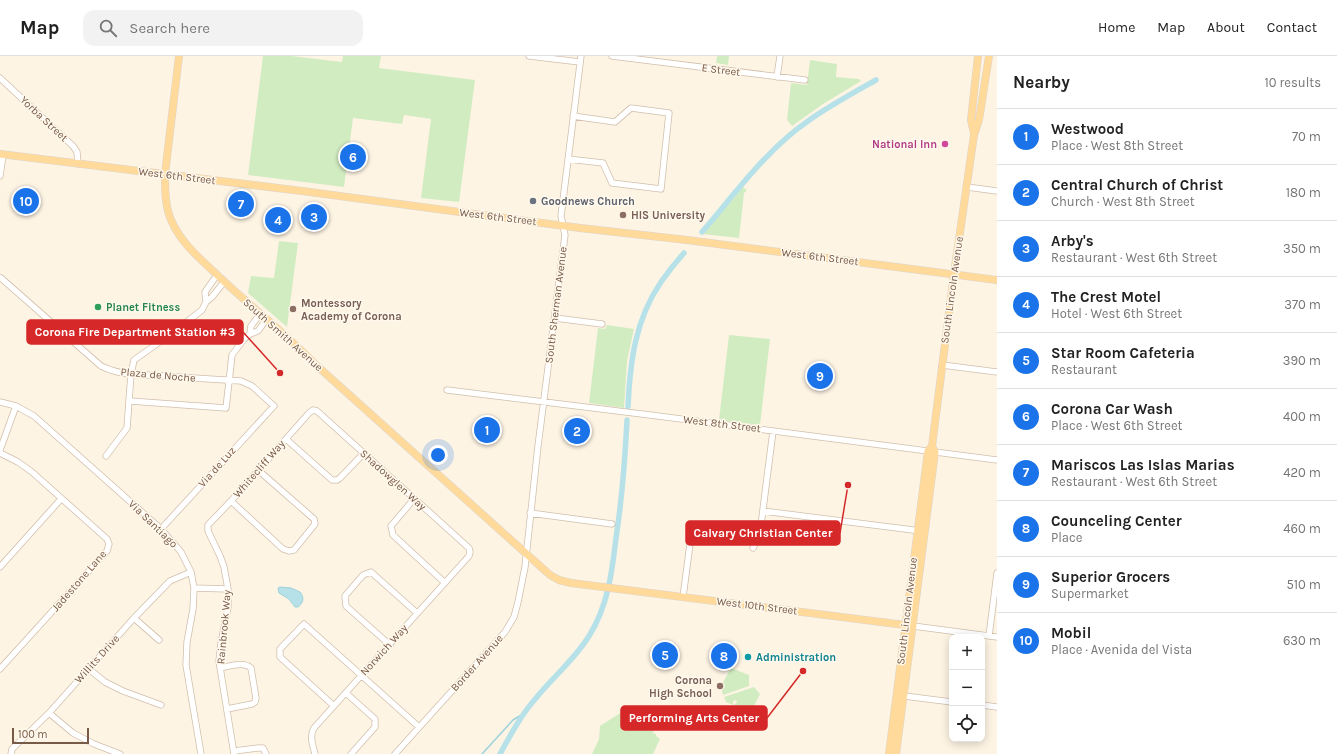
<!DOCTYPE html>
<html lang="en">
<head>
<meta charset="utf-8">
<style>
	:root { --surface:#fff; --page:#f2f2f2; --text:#222; --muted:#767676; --line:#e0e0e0; --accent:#1a73e8 }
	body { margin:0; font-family:Karla,sans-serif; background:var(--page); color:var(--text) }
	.controls { position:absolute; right:12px; bottom:12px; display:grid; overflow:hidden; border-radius:8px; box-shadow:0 2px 10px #0003 }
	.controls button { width:36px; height:36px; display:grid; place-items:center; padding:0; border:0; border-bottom:1px solid var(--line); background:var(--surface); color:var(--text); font:20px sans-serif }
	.scale { position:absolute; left:12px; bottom:10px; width:77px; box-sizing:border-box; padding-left:4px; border:2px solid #785a48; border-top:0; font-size:11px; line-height:14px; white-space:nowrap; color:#785a48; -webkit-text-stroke:3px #fff8ec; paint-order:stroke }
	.you { position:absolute; left:438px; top:399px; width:14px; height:14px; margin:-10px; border:3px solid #fff; border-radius:50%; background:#1a73e8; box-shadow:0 0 0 6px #1a73e833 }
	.badge { display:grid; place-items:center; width:26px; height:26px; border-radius:50%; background:var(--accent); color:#fff; font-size:13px; font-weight:700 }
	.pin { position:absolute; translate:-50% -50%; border:2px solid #fff; box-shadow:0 1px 4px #0006 }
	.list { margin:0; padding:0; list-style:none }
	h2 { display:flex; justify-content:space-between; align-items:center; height:52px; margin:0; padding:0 16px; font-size:17px }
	h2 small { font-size:13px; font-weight:400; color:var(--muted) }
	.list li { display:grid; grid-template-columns:26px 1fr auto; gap:12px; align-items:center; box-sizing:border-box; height:56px; padding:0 16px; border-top:1px solid var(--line) }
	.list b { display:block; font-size:15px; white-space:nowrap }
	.list p { margin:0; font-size:13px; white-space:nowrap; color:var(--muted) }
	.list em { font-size:13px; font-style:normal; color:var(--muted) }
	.icon { flex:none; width:22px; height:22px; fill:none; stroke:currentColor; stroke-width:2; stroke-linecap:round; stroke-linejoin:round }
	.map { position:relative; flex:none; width:997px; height:698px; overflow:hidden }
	header { display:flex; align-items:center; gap:24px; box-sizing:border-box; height:56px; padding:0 20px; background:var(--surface); border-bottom:1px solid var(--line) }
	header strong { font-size:19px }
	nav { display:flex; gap:22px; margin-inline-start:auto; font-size:14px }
	.search { width:280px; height:36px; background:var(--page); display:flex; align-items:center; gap:10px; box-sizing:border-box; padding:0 14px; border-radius:12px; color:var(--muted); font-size:15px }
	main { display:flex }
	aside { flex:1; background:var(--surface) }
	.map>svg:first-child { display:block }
	.green { fill:#d2ecc2 }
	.water { fill:#b7e1e8; stroke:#9dd1db }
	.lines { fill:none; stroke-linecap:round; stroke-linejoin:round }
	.stream { stroke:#9dd1db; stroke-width:1.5 }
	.canal { stroke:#b7e1e8; stroke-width:5.5 }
	.minor-casing { stroke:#d2beac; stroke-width:7 }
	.major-casing { stroke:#dcd4cf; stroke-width:8 }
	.minor { stroke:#fff; stroke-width:5.5 }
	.major { stroke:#ffda9a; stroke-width:7 }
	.hotel-dot { fill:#d1479c; stroke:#fff8ec; stroke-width:1.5 }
	.worship-dot { fill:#6b7280; stroke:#fff8ec; stroke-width:1.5 }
	.education-dot { fill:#8d6e63; stroke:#fff8ec; stroke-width:1.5 }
	.leisure-dot { fill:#2e9e5b; stroke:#fff8ec; stroke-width:1.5 }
	.culture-dot { fill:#0f9aa8; stroke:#fff8ec; stroke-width:1.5 }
	.labels { text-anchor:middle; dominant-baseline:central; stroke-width:3; stroke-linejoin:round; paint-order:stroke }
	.street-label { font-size:11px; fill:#785a48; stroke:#fff8ec }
	.hotel-label { font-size:11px; font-weight:bold; fill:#b23c85; stroke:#fff8ec; text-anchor:end }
	.worship-label { font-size:11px; font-weight:bold; fill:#5b616d; stroke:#fff8ec; text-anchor:start }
	.education-label { font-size:11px; font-weight:bold; fill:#785e54; stroke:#fff8ec; text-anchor:start }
	.leisure-label { font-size:11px; font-weight:bold; fill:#27864d; stroke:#fff8ec; text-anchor:start }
	.culture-label { font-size:11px; font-weight:bold; fill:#0d838f; stroke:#fff8ec; text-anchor:start }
	.leader { fill:none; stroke:#d62828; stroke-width:1.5 }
	.callout-dot { fill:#d62828; stroke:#fff8ec; stroke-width:1.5 }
	.callout { fill:#d62828; stroke:#d62828; stroke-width:1.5 }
	.callout-label { font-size:12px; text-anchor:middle; font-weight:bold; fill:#fff }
</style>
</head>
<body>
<header>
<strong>Map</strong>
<div class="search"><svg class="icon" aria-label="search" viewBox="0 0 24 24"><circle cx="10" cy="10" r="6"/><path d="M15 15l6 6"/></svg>Search here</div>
<nav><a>Home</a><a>Map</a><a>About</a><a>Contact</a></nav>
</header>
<main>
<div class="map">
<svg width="997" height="698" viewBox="0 0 997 698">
	<rect width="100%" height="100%" fill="#fdf4e4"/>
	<!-- green -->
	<path class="green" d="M263,0H292L342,6L343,0H381L379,12L475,24L459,146L421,142L431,63L404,59L402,68L353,62L344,131L248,119Z
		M717,0H729L728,9L716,7Z
		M810,4L837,8L836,21L859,23L861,25L823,48L792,70L787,64L791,27L807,29Z
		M743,131L747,134L744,137L739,182L703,178Z
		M279,185L298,187L287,271L248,237L251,220L274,222Z
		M607,269L634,273L627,305L624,352L589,347L598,272L605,273Z
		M729,279L770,283L760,369L719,364Z
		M731,612L749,619V630L723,639L721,630Z
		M754,631L760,638L752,654L746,655L734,649L737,646L736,644L733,645V649L726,646L724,641Z
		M625,654L644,663L654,673L653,677L656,678V680L660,683L653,698H592L599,683L600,670Z"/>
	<!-- water -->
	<path class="water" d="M280,531L291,532L300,536C305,542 303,547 298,551H295L289,543L279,537L278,532Z"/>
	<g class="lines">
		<!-- stream -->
		<path class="stream" d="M482,698L513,664L526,656"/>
		<!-- canal -->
		<path class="canal" d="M702,176C735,138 766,94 808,65C829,50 853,37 876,24
			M628,351C630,306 635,264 661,226C668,216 676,206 684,197
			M500,698C511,678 521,659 536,642C553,621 575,603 589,580C608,550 612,516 616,482C622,443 625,404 627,364"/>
		<defs>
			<path id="minor" d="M529,0L580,6
				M612,0L805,24
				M777,21L780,0
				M0,22L73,90L77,96L78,108
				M568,103L603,107L612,127L661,133L669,57L631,52L615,66L573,60
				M0,120L3,99
				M967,131L997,135
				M1,222L101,310C111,315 120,317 131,318L241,325L252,330L274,350L161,473
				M206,246L212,241L224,226
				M555,262L602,268
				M250,278L251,270L260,258
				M942,309L997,316
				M447,334L650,359L997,404
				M130,345L226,352L232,299L244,283L250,278L258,275L266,264
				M0,346L16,350L34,360L161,473L181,496L191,516L194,532L193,553L187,586L186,609L201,698
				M286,383L332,424H337L340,422L364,397
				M0,394L16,350
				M0,397L18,406L32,416L107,483L109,488L107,495L0,613
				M106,400L127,372L131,318L134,304L171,278L202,254L206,246L205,236L217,219
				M414,443L391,470L393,479L445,527
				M231,445L283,493L289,495L294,494L315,468L314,463L258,414
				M763,455L921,475
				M530,457L612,468
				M753,492L760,477L773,375
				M0,511L61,443
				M194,532L228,533
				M683,541L692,473
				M134,562L159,584
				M913,570L997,581
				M989,580L997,517
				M390,589L346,550L345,540L363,519L371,516L417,557
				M220,612C230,610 244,605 251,612L256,642L255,646L252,648L227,653
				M89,613L105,626L123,635L161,649
				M346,637L375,663V671L351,698
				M904,640L952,646
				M982,649L997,651
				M334,650L280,601V593L304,568L419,671
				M49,657L73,677L94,688L120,698
				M234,695L258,692H263L266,698
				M11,698L12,693L49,657L134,562L170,525L191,516
				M234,698L219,605L221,587L228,551V533L224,511L220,500L208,475V469L231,445L309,357L313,354L317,355L469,492L470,496L469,500L314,672C309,680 313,690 315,698
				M395,698L505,576L514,561L518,546L525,511L538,390L565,179L561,160L581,0"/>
			<path id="major" d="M179,0L165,118C165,134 165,152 172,166C181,186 197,200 213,215C246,247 284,276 316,309L550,519L559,524L571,527L913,570
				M974,77L971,64L978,0
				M0,98L302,135L580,172L687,184L997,224
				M889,698L928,395L932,390
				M896,698L935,396L932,390L954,218L974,79L979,64L989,0"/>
		</defs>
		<!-- minor casing -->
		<use href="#minor" class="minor-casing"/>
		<!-- major casing -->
		<use href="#major" class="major-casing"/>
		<!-- minor -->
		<use href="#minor" class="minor"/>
		<!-- major -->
		<use href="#major" class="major"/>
	</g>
	<!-- markers -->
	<circle class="hotel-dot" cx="945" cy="88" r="4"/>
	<circle class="worship-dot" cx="533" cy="145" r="4"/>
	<g class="education-dot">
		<circle cx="623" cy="159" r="4"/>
		<circle cx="293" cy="253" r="4"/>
		<circle cx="720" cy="630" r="4"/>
	</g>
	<circle class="leisure-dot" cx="98" cy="251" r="4"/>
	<circle class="culture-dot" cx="748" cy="601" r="4"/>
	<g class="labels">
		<!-- street labels -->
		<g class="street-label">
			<text transform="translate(721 14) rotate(7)">E Street</text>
			<text transform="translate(44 63) rotate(43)">Yorba Street</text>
			<text transform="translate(177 120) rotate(7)">West 6th Street</text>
			<text transform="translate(498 161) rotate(7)">West 6th Street</text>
			<text transform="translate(820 201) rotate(7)">West 6th Street</text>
			<text transform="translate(952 234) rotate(-82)">South Lincoln Avenue</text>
			<text transform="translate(556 249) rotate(-83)">South Sherman Avenue</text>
			<text transform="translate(283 279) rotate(42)">South Smith Avenue</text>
			<text transform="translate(158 319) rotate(5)">Plaza de Noche</text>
			<text transform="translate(722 368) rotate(7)">West 8th Street</text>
			<text transform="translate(217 411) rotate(-48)">Via de Luz</text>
			<text transform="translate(259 413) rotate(-49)">Whitecliff Way</text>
			<text transform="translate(393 424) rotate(42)">Shadowglen Way</text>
			<text transform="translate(153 468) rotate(44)">Via Santiago</text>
			<text transform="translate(79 525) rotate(-49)">Jadestone Lane</text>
			<text transform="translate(757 550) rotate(7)">West 10th Street</text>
			<text transform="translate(907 555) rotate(-83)">South Lincoln Avenue</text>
			<text transform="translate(224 571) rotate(-85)">Rainbrook Way</text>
			<text transform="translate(384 594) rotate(-48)">Norwich Way</text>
			<text transform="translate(97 603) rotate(-48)">Willits Drive</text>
			<text transform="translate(477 607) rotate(-48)">Border Avenue</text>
		</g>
		<!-- hotel labels -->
		<g class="hotel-label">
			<text x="937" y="88">National Inn</text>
		</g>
		<!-- worship labels -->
		<g class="worship-label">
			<text x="541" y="145">Goodnews Church</text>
		</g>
		<!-- education labels -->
		<g class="education-label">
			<text x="631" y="159">HIS University</text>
			<text x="301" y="247">Montessory<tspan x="301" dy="13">Academy of Corona</tspan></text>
			<text x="712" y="624" text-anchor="end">Corona<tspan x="712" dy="13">High School</tspan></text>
		</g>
		<!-- leisure labels -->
		<g class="leisure-label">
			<text x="106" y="251">Planet Fitness</text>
		</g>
		<!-- culture labels -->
		<g class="culture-label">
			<text x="756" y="601">Administration</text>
		</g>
	</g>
	<!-- callouts -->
	<path class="leader" d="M280 317L243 276M848 429L840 477M803 615L767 662"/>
	<g class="callout-dot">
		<circle cx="280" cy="317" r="4"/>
		<circle cx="848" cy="429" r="4"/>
		<circle cx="803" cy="615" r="4"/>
	</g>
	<g class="callout">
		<rect x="27" y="264" width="216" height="24" rx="4"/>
		<rect x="686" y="465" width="154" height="24" rx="4"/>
		<rect x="621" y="650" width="146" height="24" rx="4"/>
	</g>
	<g class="callout-label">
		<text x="135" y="280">Corona Fire Department Station #3</text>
		<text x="763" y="481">Calvary Christian Center</text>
		<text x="694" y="666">Performing Arts Center</text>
	</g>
</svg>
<div class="controls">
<button>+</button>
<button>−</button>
<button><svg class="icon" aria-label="locate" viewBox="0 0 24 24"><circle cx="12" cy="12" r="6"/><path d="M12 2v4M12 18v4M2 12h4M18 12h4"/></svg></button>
</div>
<div class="scale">100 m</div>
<div class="you"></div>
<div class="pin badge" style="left:487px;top:374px">1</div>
<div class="pin badge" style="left:577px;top:375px">2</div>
<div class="pin badge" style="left:314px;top:161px">3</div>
<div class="pin badge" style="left:278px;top:164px">4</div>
<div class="pin badge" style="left:665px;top:599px">5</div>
<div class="pin badge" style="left:353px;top:101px">6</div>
<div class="pin badge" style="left:241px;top:148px">7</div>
<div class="pin badge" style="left:724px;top:600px">8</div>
<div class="pin badge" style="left:820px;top:320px">9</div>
<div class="pin badge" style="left:26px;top:145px">10</div>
</div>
<aside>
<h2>Nearby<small>10 results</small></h2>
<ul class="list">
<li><span class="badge">1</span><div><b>Westwood</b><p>Place · West 8th Street</p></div><em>70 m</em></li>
<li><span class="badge">2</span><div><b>Central Church of Christ</b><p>Church · West 8th Street</p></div><em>180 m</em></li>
<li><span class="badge">3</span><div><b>Arby's</b><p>Restaurant · West 6th Street</p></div><em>350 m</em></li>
<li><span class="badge">4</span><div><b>The Crest Motel</b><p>Hotel · West 6th Street</p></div><em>370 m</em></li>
<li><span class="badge">5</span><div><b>Star Room Cafeteria</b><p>Restaurant</p></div><em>390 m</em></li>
<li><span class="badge">6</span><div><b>Corona Car Wash</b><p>Place · West 6th Street</p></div><em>400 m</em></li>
<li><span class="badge">7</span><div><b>Mariscos Las Islas Marias</b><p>Restaurant · West 6th Street</p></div><em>420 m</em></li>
<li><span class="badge">8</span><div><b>Counceling Center</b><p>Place</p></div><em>460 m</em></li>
<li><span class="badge">9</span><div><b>Superior Grocers</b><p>Supermarket</p></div><em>510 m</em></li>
<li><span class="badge">10</span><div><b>Mobil</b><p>Place · Avenida del Vista</p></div><em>630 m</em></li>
</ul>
</aside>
</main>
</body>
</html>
